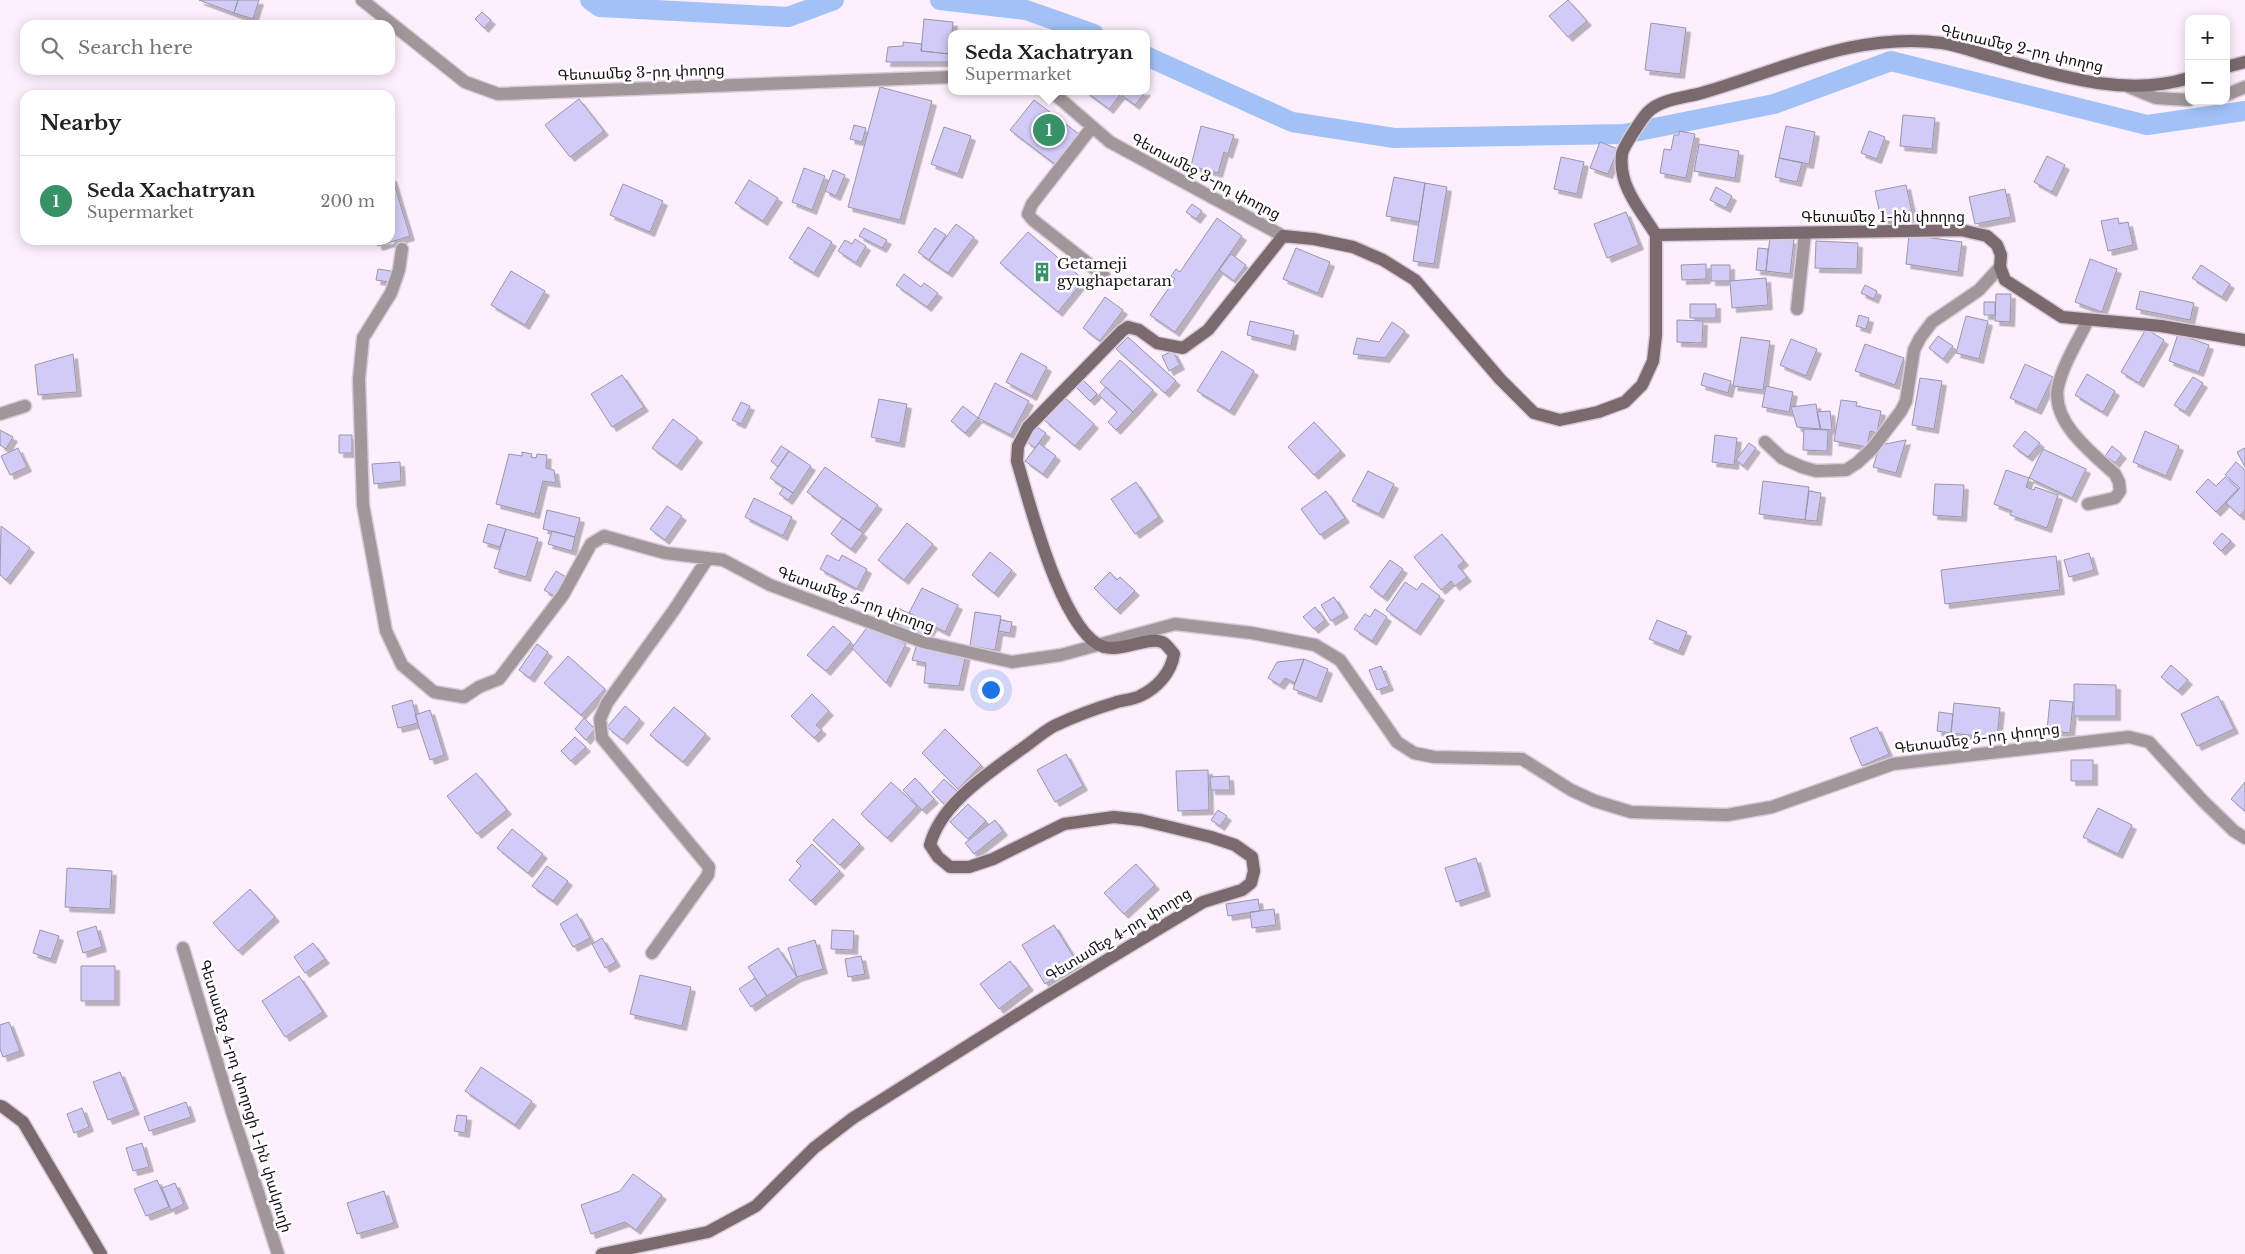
<!DOCTYPE html>
<html lang="en">
<head>
<meta charset="utf-8">
<style>
	:root { --surface:#fff; --page:#f6f6f6; --text:#222; --muted:#767676; --line:#e0e0e0; --accent:#379268 }
	body { margin:0; font-family:"Libre Baskerville","Noto Sans Armenian",serif; background:var(--page); color:var(--text) }
	.controls { position:absolute; right:15px; top:15px; display:grid; overflow:hidden; border-radius:10px; box-shadow:0 2px 12px #0003 }
	.controls button { width:45px; height:45px; display:grid; place-items:center; padding:0; border:0; border-bottom:1px solid var(--line); background:var(--surface); color:var(--text); font:25px sans-serif }
	.you { position:absolute; left:990px; top:689px; width:18px; height:18px; margin:-12px; border:4px solid #fff; border-radius:50%; background:#1a73e8; box-shadow:0 0 0 8px #1a73e833 }
	.badge { display:grid; place-items:center; width:32px; height:32px; border-radius:50%; background:var(--accent); color:#fff; font-size:16px; font-weight:700 }
	.pin { position:absolute; translate:-50% -50%; border:2px solid #fff; box-shadow:0 1px 5px #0006 }
	.popup { position:absolute; left:948px; top:30px; width:202px; height:65px; box-sizing:border-box; display:grid; place-content:center; border-radius:10px; background:var(--surface); filter:drop-shadow(0 1px 4px #0005); font-size:16px; white-space:nowrap; color:var(--muted) }
	.popup b { font-size:19px; color:var(--text) }
	.popup::after { content:''; position:absolute; left:50%; top:100%; margin-left:-10px; border:10px solid transparent; border-top-color:var(--surface) }
	.list { margin:0; padding:0; list-style:none }
	h2 { display:flex; justify-content:space-between; align-items:center; height:65px; margin:0; padding:0 20px; font-size:21px }
	h2 small { font-size:16px; font-weight:400; color:var(--muted) }
	.list li { display:grid; grid-template-columns:32px 1fr auto; gap:15px; align-items:center; box-sizing:border-box; height:90px; padding:0 20px; border-top:1px solid var(--line) }
	.list b { display:block; font-size:19px; white-space:nowrap }
	.list p { margin:0; font-size:16px; white-space:nowrap; color:var(--muted) }
	.list em { font-size:16px; font-style:normal; color:var(--muted) }
	.icon { flex:none; width:28px; height:28px; fill:none; stroke:currentColor; stroke-width:2; stroke-linecap:round; stroke-linejoin:round }
	.map { position:relative; flex:none; width:2245px; height:1254px; overflow:hidden }
	.search { position:absolute; background:var(--surface); box-shadow:0 2px 12px #0003; left:20px; top:20px; width:375px; height:55px; display:flex; align-items:center; gap:12px; box-sizing:border-box; padding:0 18px; border-radius:15px; color:var(--muted); font-size:19px }
	.panel { position:absolute; background:var(--surface); box-shadow:0 2px 12px #0003; left:20px; top:90px; width:375px; height:155px; border-radius:15px }
	.map>svg:first-child { display:block }
	.lines { fill:none; stroke-linecap:round; stroke-linejoin:round }
	.canal { stroke:#a2c2f7; stroke-width:20 }
	.building { fill:#d3cbf7; stroke:#9996aa; filter:url(#shadow) }
	.street-casing { stroke:#d8cbd8; stroke-width:15 }
	.secondary-casing { stroke:#d8cbd8; stroke-width:15 }
	.street { stroke:#a19699; stroke-width:12 }
	.secondary { stroke:#7a6a6e; stroke-width:12 }
	.labels { text-anchor:middle; dominant-baseline:central; stroke-width:5; stroke-linejoin:round; paint-order:stroke }
	.street-label { font-size:15px; fill:#171116; stroke:#fff }
	.poi-label { font-size:15px; fill:#171116; stroke:#fff; text-anchor:start }
</style>
</head>
<body>
<div class="map">
<svg width="2245" height="1254" viewBox="0 0 2245 1254">
	<defs>
		<filter id="shadow"><feDropShadow dx="4.5" dy="4.5" stdDeviation="0" flood-color="#0004"/></filter>
	</defs>
	<rect width="100%" height="100%" fill="#fdeffd"/>
	<g class="lines">
		<!-- canal -->
		<path class="canal" d="M590,0L600,7L788,17L834,0
			M940,0L1026,10L1094,34
			M1146,56L1292,122L1394,138L1624,134L1774,104L1891,61L2147,125L2245,111"/>
	</g>
	<!-- building -->
	<path class="building" d="M199,0H238L234,13Z
		M238,0H259L253,19L234,13Z
		M1568,0L1587,21L1568,37L1549,16Z
		M482,12L491,20L484,28L475,19Z
		M924,19L953,22L950,54L921,51Z
		M1651,23L1686,28L1680,74L1645,70Z
		M903,42L922,44L921,51L950,54L952,48V62H886L888,47L903,46Z
		M880,87L932,101L900,220L848,207Z
		M1085,91H1115L1120,95L1109,109Z
		M1116,91H1146L1135,105Z
		M579,99L604,131L570,157L545,125Z
		M1034,100L1079,134L1056,165L1010,130Z
		M1903,115L1935,118L1932,149L1900,146Z
		M854,125L866,128L862,142L850,139Z
		M1201,126L1234,135L1228,154L1224,152L1218,173L1191,166Z
		M1786,126L1815,132L1809,164L1779,158Z
		M944,127L971,136L958,174L931,164Z
		M1679,131L1695,134L1686,178L1660,173L1664,149L1671,150L1674,135H1679Z
		M1869,131L1885,137L1877,159L1861,153Z
		M1600,142L1618,149L1608,174L1590,168Z
		M1699,144L1739,151L1735,178L1694,171Z
		M2047,156L2065,165L2052,192L2034,182Z
		M1561,157L1584,162L1577,194L1554,189Z
		M1779,158L1802,163L1797,182L1775,177Z
		M804,168L825,176L812,210L792,202Z
		M833,170L845,175L836,196L825,191Z
		M390,177H392L410,236L378,246L376,240H390Z
		M1394,177L1425,183L1419,222L1386,216Z
		M749,180L778,198L763,221L735,203Z
		M1425,183L1447,187L1434,264L1413,261Z
		M623,184L663,201L650,232L610,215Z
		M1906,185L1913,217L1882,223L1875,191Z
		M1716,187L1732,196L1726,208L1710,200Z
		M2005,189L2011,217L1975,224L1969,197Z
		M1192,204L1202,211L1196,219L1186,212Z
		M1626,212L1639,245L1607,258L1594,224Z
		M1217,218L1242,236L1175,332L1150,315L1175,279L1171,276L1176,269L1180,272Z
		M2118,218L2119,224L2128,222L2133,245L2108,251L2101,221Z
		M956,224L974,237L948,273L929,260Z
		M808,227L832,242L814,273L789,258Z
		M864,228L887,240L882,248L859,236Z
		M935,228L946,235L929,260L918,252Z
		M1028,232L1084,280L1058,312L1000,263Z
		M1909,235L1962,242L1958,272L1906,264Z
		M1770,237L1794,240L1790,274L1766,271Z
		M855,239L866,246L856,263L838,251L845,240L852,244Z
		M1816,241L1858,243L1857,269L1815,268Z
		M1296,248L1330,262L1318,293L1283,279Z
		M1758,248L1768,249L1766,271L1756,270Z
		M1231,254L1246,265L1234,281L1219,270Z
		M2090,259L2117,269L2102,312L2075,302Z
		M1706,264V279L1682,280L1681,265Z
		M1711,265H1730V281H1711Z
		M2201,265L2230,284L2222,297L2192,278Z
		M378,269L391,271L389,282L376,280Z
		M511,271L545,291L525,325L491,305Z
		M904,274L921,287L924,283L938,293L927,307L896,285Z
		M1766,278L1768,305L1732,308L1730,281Z
		M1865,285L1877,291L1874,299L1861,293Z
		M2140,291L2194,303L2190,320L2136,309Z
		M1996,294H2011L2010,322L1995,321Z
		M1105,297L1123,310L1100,341L1083,328Z
		M1984,302H1995V315H1984Z
		M1690,304H1716V318H1690Z
		M1859,315L1869,318L1866,329L1856,326Z
		M1966,316L1988,321L1979,359L1956,353Z
		M1677,320L1703,321L1702,343L1677,342Z
		M1250,321L1294,331L1291,346L1247,335Z
		M1392,322L1405,331L1385,358L1353,354L1357,338L1379,342Z
		M2146,329L2164,340L2139,383L2121,372Z
		M2178,334L2209,345L2199,372L2169,361Z
		M1938,336L1953,346L1943,359L1929,348Z
		M1128,337L1176,381L1165,393L1116,349Z
		M1741,337L1770,341L1763,390L1733,386Z
		M1791,339L1817,349L1806,376L1780,365Z
		M1865,344L1904,358L1895,385L1855,371Z
		M1173,351L1180,365L1169,371L1162,356Z
		M1222,351L1254,371L1230,411L1197,391Z
		M1021,353L1047,367L1032,396L1006,382Z
		M73,354L77,392L38,395L35,365Z
		M1120,360L1153,390L1133,412L1100,382Z
		M2025,364L2053,377L2037,410L2010,398Z
		M1704,373L1731,381L1728,393L1701,385Z
		M2087,374L2115,391L2103,412L2075,395Z
		M622,375L644,407L612,427L591,394Z
		M2193,377L2203,383L2185,412L2174,405Z
		M1081,378L1097,394L1090,401L1074,385Z
		M1920,378L1942,381L1934,429L1912,425Z
		M995,383L1029,401L1011,435L978,418Z
		M1766,386L1793,392L1789,412L1762,407Z
		M1106,387L1133,412L1116,430L1108,422L1117,412L1099,395Z
		M1064,397L1094,424L1075,446L1044,420Z
		M879,399L907,404L900,443L871,437Z
		M1841,400L1857,402L1856,406L1881,411L1877,433L1870,431L1867,447L1834,441Z
		M741,402L750,406L741,424L732,420Z
		M1816,404L1820,429L1797,427L1791,407Z
		M963,406L978,418L965,433L951,421Z
		M1830,411L1832,430L1821,429L1817,412Z
		M673,419L698,438L677,466L652,448Z
		M1314,422L1341,451L1314,475L1288,447Z
		M1037,427L1046,433L1035,448L1026,441Z
		M1804,429L1828,430L1827,451L1803,450Z
		M0,430L13,437L6,449L0,445Z
		M2025,431L2040,443L2028,457L2013,446Z
		M2145,431L2179,446L2166,476L2133,462Z
		M339,435H352V453H339Z
		M1715,435L1737,438L1734,465L1712,462Z
		M1906,440L1896,473L1873,467L1880,445Z
		M1039,443L1056,456L1043,474L1025,461Z
		M1749,443L1756,448L1743,466L1736,460Z
		M781,446L789,451L778,467L771,461Z
		M2112,446L2122,454L2115,463L2105,456Z
		M18,448L27,467L10,475L1,456Z
		M2245,448V467L2237,452Z
		M2043,449L2086,469L2072,498L2029,478Z
		M789,451L811,466L793,493L770,478Z
		M522,452L532,454L531,457L536,458L537,454L547,455L546,468L554,470L556,483L543,481L535,514L496,504L509,454L522,456Z
		M400,462L401,481L374,484L372,464Z
		M2236,462L2245,470V510L2240,516L2226,503L2240,488L2225,475Z
		M825,467L878,505L859,530L807,492Z
		M2006,470L2029,478L2026,487L2034,490L2035,487L2058,495L2047,528L2010,515L2012,511L1994,504Z
		M1368,471L1394,484L1379,514L1352,501Z
		M2225,477L2238,489L2216,512L2196,492L2208,479L2216,486Z
		M1763,481L1809,487L1805,520L1759,514Z
		M1136,482L1159,517L1135,534L1111,499Z
		M1935,484L1964,485L1962,517L1933,515Z
		M784,487L793,493L788,500L779,494Z
		M1326,491L1345,518L1320,535L1301,509Z
		M1809,491L1821,493L1817,521L1805,520Z
		M754,498L792,517L783,536L745,517Z
		M667,506L682,516L665,540L650,529Z
		M547,510L580,518L575,537L543,529Z
		M843,518L863,533L851,549L831,534Z
		M907,523L933,544L904,580L878,560Z
		M488,524L506,529L500,547L483,542Z
		M1,526L30,548L6,580L0,575Z
		M506,529L538,538L526,577L494,568Z
		M552,531L575,537L572,551L548,544Z
		M2222,533L2231,541L2221,551L2213,543Z
		M1442,534L1464,561L1458,566L1467,577L1455,586L1451,581L1441,590L1414,557Z
		M990,552L1012,570L994,593L972,575Z
		M2089,553L2094,570L2069,577L2064,560Z
		M827,555L839,561L842,555L867,569L857,589L820,569Z
		M2056,556L2060,590L1945,604L1941,570Z
		M1390,560L1403,569L1383,597L1370,587Z
		M556,571L566,577L554,596L544,590Z
		M1110,572L1117,580L1120,577L1135,591L1116,610L1094,588Z
		M1405,582L1417,590L1422,583L1440,596L1416,631L1386,610Z
		M922,588L958,605L945,632L909,613Z
		M1334,597L1344,613L1331,621L1321,605Z
		M896,607L933,625L925,639L889,620Z
		M1315,607L1325,620L1314,629L1303,617Z
		M1375,609L1387,617L1372,641L1354,629L1365,614L1370,617Z
		M975,612L1001,616L995,650L970,646Z
		M1001,620L1012,622L1010,633L998,631Z
		M1657,620L1687,632L1679,651L1649,639Z
		M833,626L851,642L826,671L807,655Z
		M868,626L906,644L886,683L852,648Z
		M537,644L548,652L530,678L519,670Z
		M916,647L966,654L959,686L924,683L926,663L912,660Z
		M568,656L605,689L581,715L544,683Z
		M1304,659L1295,683L1285,678L1280,685L1268,678L1277,662Z
		M1304,659L1328,669L1317,698L1293,689Z
		M2171,665L2188,680L2178,691L2161,677Z
		M1381,666L1389,686L1377,690L1369,670Z
		M2074,684L2116,685V716H2074Z
		M812,694L829,711L816,725L822,730L814,738L791,716Z
		M2218,696L2234,729L2197,746L2181,714Z
		M412,700L418,723L398,728L392,706Z
		M2050,700L2073,702L2070,733L2047,730Z
		M1954,703L2000,708L1997,738L1951,733Z
		M625,706L640,719L623,740L607,727Z
		M674,707L706,734L683,762L650,735Z
		M430,710L444,755L430,760L415,715Z
		M1939,712L1953,714L1951,733L1937,731Z
		M584,718L595,729L586,740L575,729Z
		M1877,727L1889,754L1862,766L1850,738Z
		M945,729L981,765L958,789L922,753Z
		M575,737L586,747L571,761L561,751Z
		M1066,754L1083,786L1055,802L1037,770Z
		M2071,760H2093V781H2071Z
		M1208,770L1209,810L1178,811L1176,771Z
		M476,773L507,810L477,834L447,796Z
		M1229,776L1230,790H1211L1210,777Z
		M915,778L934,799L922,810L903,790Z
		M944,779L957,791L944,804L932,792Z
		M891,782L917,806L887,838L861,814Z
		M2245,782V811L2231,799Z
		M968,804L986,821L968,839L950,822Z
		M2098,808L2132,825L2118,854L2083,837Z
		M1218,810L1227,816L1220,826L1211,820Z
		M833,819L860,844L840,865L813,840Z
		M995,820L1003,831L974,854L965,843Z
		M512,829L543,854L528,873L497,848Z
		M812,844L840,871L811,901L789,880L801,866L796,861Z
		M1476,858L1486,892L1456,902L1445,868Z
		M1136,864L1155,885L1124,914L1104,893Z
		M547,866L568,881L553,901L532,886Z
		M67,868L112,871L110,909L65,907Z
		M250,889L275,917L238,951L213,923Z
		M1258,899L1260,911L1228,916L1226,904Z
		M1274,909L1276,925L1252,928L1250,912Z
		M577,914L590,938L573,947L560,924Z
		M1054,925L1078,964L1045,984L1022,945Z
		M96,926L102,947L83,953L77,932Z
		M40,930L59,936L51,959L33,953Z
		M832,930L854,931L853,950L831,949Z
		M602,938L616,962L605,968L592,944Z
		M815,940L823,969L797,977L788,948Z
		M313,943L325,959L305,973L294,957Z
		M778,948L797,977L767,996L748,967Z
		M861,956L865,974L848,977L845,959Z
		M1010,961L1029,986L999,1009L980,984Z
		M81,966H115V1001H81Z
		M640,975L691,987L682,1026L630,1014Z
		M299,976L323,1012L285,1037L262,1001Z
		M755,978L767,996L751,1007L739,989Z
		M9,1022L20,1051L3,1057L0,1049V1025Z
		M481,1067L532,1101L515,1125L465,1091Z
		M120,1072L135,1110L108,1120L93,1082Z
		M186,1102L191,1117L149,1131L144,1117Z
		M82,1108L89,1127L74,1133L67,1114Z
		M457,1115L467,1116L465,1133L454,1131Z
		M142,1143L149,1167L133,1171L126,1148Z
		M633,1174L662,1195L636,1230L625,1222L591,1234L581,1205L620,1191Z
		M157,1180L169,1207L146,1216L134,1189Z
		M175,1183L184,1204L171,1210L162,1188Z
		M384,1191L394,1223L357,1234L347,1203Z"/>
	<g class="lines">
		<defs>
			<path id="street" d="M362,0L465,82L498,94L952,77
				M2129,87L2156,98L2189,100
				M1051,91L1110,142L1283,236
				M2226,95L2245,87
				M1092,127L1032,204L1028,214L1033,220L1104,276
				M402,249L399,270L391,293L363,338L359,379L363,505L386,631L402,665L434,692L464,697L479,687L499,679L563,595L591,544L604,536L665,553L723,560L770,585L923,642L1012,662L1061,655L1175,624L1252,633L1315,645L1340,660L1397,742L1414,753L1434,757L1522,759L1571,790L1595,801L1631,812L1727,815L1772,807L1893,764L2129,737L2149,742L2203,801L2234,831L2245,838
				M1797,309L1805,233
				M2088,320C2078,341 2063,364 2058,387C2051,422 2092,453 2115,474L2119,482L2120,491L2115,498L2088,504
				M0,414L25,406
				M1765,442L1782,458L1802,467L1816,471L1846,470L1857,463L1872,449L1901,411L1906,401L1914,350L1920,338L1932,322L1979,290L2000,267
				M183,948L232,1112L278,1254
				M652,953L708,875L709,867L602,738L600,719L607,703L674,610L708,558"/>
			<path id="secondary" d="M2226,67L2245,62
				M1656,235C1640,209 1618,186 1622,154C1623,147 1643,117 1648,112C1662,98 1687,98 1705,92C1784,69 1856,32 1942,43C1957,45 1972,51 1986,55C2052,73 2121,99 2189,78
				M1656,235L1961,230L1987,236L1997,245L2001,255L2000,267L2005,280L2062,317L2161,326L2245,340
				M0,1106L3,1107L23,1122L101,1254
				M602,1254L708,1232L756,1206L814,1148L853,1118L1039,1001L1203,902L1242,890L1251,883L1254,871L1252,857L1235,845L1211,837L1141,820L1114,817L1064,824L993,859L969,867H950L938,857L930,845C941,803 989,773 1023,748C1033,741 1043,732 1054,726C1073,717 1094,709 1114,703C1122,700 1132,700 1140,696C1157,688 1171,673 1174,654C1171,651 1167,645 1164,643C1150,635 1123,652 1104,647C1062,634 1029,501 1017,461L1018,446L1028,427L1122,331L1128,327L1139,330L1157,343L1183,348L1208,330L1283,236L1314,239L1353,247L1383,260L1415,280L1500,379L1534,413L1560,420L1598,412L1625,402L1642,385L1653,361L1656,335V235"/>
		</defs>
		<!-- street casing -->
		<use href="#street" class="street-casing"/>
		<!-- secondary casing -->
		<use href="#secondary" class="secondary-casing"/>
		<!-- street -->
		<use href="#street" class="street"/>
		<!-- secondary -->
		<use href="#secondary" class="secondary"/>
	</g>
	<!-- icons -->
	<defs>
		<symbol id="building-bare" viewBox="-9 -9 18 18"><path d="M-4-6H4V6H1V3H-1V6H-4ZM-2.5-4.3h1.7v1.8h-1.7ZM.8-4.3h1.7v1.8H.8ZM-2.5-1h1.7V.8h-1.7ZM.8-1h1.7V.8H.8Z" fill="#379268" stroke="#fff" stroke-width="2.5" paint-order="stroke"/></symbol>
	</defs>
	<g fill-rule="evenodd">
		<use href="#building-bare" x="1028" y="258" width="28" height="28"/>
	</g>
	<g class="labels">
		<!-- street labels -->
		<g class="street-label">
			<text transform="translate(2022 48) rotate(13)">Գետամեջ 2-րդ փողոց</text>
			<text transform="translate(641 72) rotate(-2)">Գետամեջ 3-րդ փողոց</text>
			<text transform="translate(1206 176) rotate(28)">Գետամեջ 3-րդ փողոց</text>
			<text x="1883" y="216">Գետամեջ 1-ին փողոց</text>
			<text transform="translate(856 599) rotate(20)">Գետամեջ 5-րդ փողոց</text>
			<text transform="translate(1977 738) rotate(-7)">Գետամեջ 5-րդ փողոց</text>
			<text transform="translate(1118 934) rotate(-31)">Գետամեջ 4-րդ փողոց</text>
			<text transform="translate(246 1096) rotate(73)">Գետամեջ 4-րդ փողոցի 1-ին փակուղի</text>
		</g>
		<!-- poi labels -->
		<g class="poi-label">
			<text x="1057" y="263">Getameji<tspan x="1057" dy="17">gyughapetaran</tspan></text>
		</g>
	</g>
</svg>
<div class="controls">
<button>+</button>
<button>−</button>
</div>
<div class="you"></div>
<div class="pin badge" style="left:1049px;top:130px">1</div>
<div class="popup"><b>Seda Xachatryan</b>Supermarket</div>
<div class="search"><svg class="icon" aria-label="search" viewBox="0 0 24 24"><circle cx="10" cy="10" r="6"/><path d="M15 15l6 6"/></svg>Search here</div>
<section class="panel">
<h2>Nearby<small></small></h2>
<ul class="list">
<li><span class="badge">1</span><div><b>Seda Xachatryan</b><p>Supermarket</p></div><em>200 m</em></li>
</ul>
</section>
</div>
</body>
</html>
